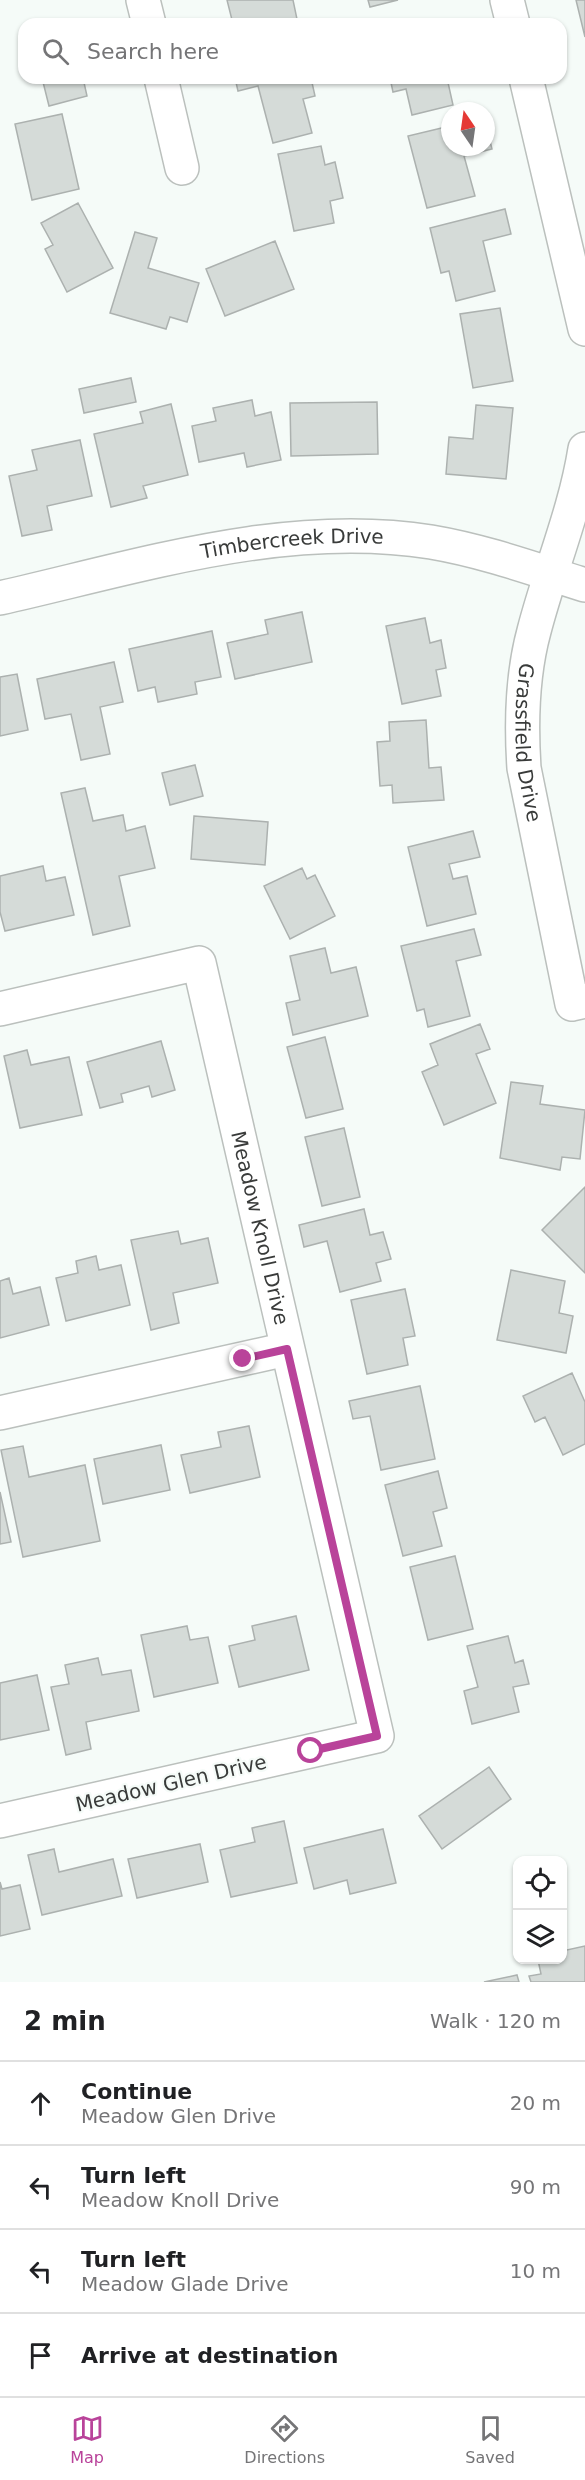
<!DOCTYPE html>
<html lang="en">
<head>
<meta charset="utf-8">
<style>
	:root { --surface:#fff; --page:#f6f6f6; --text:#202124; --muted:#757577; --line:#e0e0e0; --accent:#b9439a }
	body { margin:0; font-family:"DejaVu Sans",sans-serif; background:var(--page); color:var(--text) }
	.controls { position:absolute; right:18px; bottom:18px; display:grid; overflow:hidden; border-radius:12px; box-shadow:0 2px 4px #0004 }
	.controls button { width:54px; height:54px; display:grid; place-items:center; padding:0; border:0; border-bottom:2px solid var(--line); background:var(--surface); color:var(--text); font:30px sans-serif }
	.compass { position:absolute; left:441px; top:102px; width:54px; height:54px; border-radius:50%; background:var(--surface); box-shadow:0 2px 4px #0004; rotate:347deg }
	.stop { position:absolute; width:18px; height:18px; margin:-14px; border:4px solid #b9439a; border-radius:50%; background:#fff }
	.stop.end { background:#b9439a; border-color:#fff; box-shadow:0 2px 6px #0008 }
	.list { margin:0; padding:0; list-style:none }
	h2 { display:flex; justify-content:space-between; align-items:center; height:78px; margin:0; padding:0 24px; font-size:26px }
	h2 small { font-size:20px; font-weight:400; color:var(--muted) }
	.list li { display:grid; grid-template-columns:39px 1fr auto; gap:18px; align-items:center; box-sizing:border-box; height:84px; padding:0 24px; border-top:2px solid var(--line) }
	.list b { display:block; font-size:22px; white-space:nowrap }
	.list p { margin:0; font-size:20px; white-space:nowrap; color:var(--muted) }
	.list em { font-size:20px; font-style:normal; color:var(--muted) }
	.icon { flex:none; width:33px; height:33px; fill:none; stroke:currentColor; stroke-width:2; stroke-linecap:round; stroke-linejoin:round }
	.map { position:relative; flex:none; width:585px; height:1982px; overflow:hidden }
	.search { position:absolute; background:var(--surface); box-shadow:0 2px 4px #0004; left:18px; right:18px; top:18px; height:66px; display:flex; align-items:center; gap:15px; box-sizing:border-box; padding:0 21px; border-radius:18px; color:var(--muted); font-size:22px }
	.sheet { height:414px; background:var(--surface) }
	nav { display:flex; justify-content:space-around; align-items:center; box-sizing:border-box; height:84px; border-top:2px solid var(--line); background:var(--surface); font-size:16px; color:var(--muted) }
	nav a { display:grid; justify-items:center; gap:3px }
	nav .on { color:var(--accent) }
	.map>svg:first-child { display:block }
	.building { fill:#d5dbd8; stroke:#acb1af; stroke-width:1.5 }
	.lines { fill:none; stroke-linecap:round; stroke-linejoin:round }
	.minor-casing { stroke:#bbc0bd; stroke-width:36 }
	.minor { stroke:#fff; stroke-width:33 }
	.route { stroke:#b9439a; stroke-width:8 }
	.labels { text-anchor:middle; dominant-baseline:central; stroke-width:4.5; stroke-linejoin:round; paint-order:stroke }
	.street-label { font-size:20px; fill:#393b3a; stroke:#f5fbf8 }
</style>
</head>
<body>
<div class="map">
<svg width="585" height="1982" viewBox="0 0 585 1982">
	<rect width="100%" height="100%" fill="#f5fbf8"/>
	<!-- building -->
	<path class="building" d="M227,0H293L298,24H233Z
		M368,0H398L370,7Z
		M576,0H585V37Z
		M42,78H83L87,96L49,106Z
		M235,78H311L315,96L303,99L312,133L273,143L258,86L238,91Z
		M390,78H447L453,105L412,115L406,89L393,92Z
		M62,114L79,189L32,200L15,124Z
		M486,125L492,149L464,156L475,196L427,208L408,136L450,126V147H486Z
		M321,146L325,165L335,162L343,198L330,201L334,223L294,231L278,154Z
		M78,203L113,268L67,292L45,249L53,245L41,223Z
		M505,209L511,234L483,241L495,291L456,301L449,271L441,273L430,228Z
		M135,232L157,238L148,268L199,283L187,322L170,317L166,329L110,313Z
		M275,241L294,289L225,316L206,269Z
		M500,308L513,381L473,388L460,314Z
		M131,378L136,402L84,413L79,389Z
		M252,400L255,416L271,412L281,460L247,467L244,453L199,462L192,426L216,421L213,408Z
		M377,402L378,454L291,456L290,403Z
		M171,404L188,475L143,486L147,498L111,507L94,434L143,423L140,412Z
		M476,405L513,408L506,479L446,474L449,437L473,439Z
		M80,440L92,496L47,506L52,530L22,536L9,476L37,470L32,450Z
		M302,612L312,662L235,679L227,643L268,634L265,620Z
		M425,618L430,643L441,640L446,668L436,670L441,696L402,704L386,626Z
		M212,631L221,677L195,682L197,694L158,702L155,687L138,691L129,649Z
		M114,662L123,702L100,707L110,754L81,760L71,714L45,719L37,679Z
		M17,674L28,730L0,736V677Z
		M426,720L429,768L441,767L444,800L393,803L392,785L380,786L377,742L390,741L389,722Z
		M195,765L203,796L170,805L162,773Z
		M85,788L93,821L123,815L126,831L145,826L155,868L119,876L130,926L93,935L61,793Z
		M194,816L268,822L265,865L191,859Z
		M473,831L480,857L449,864L453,879L467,876L476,914L427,926L408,847Z
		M43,866L46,881L65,877L74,915L5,931L0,912V876Z
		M302,868L307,879L315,875L335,916L290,939L264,886Z
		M474,929L481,955L456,961L470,1016L428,1027L424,1009L417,1011L401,946Z
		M325,948L331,973L356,967L368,1016L293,1035L286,1003L300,1000L290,956Z
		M480,1024L490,1049L476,1054L496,1103L444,1125L422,1072L438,1065L430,1044Z
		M325,1037L343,1109L306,1118L287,1047Z
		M161,1041L175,1090L152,1097L149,1086L121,1094L123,1102L100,1108L87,1062Z
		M27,1050L31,1065L69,1057L82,1115L20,1128L4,1056Z
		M511,1082L543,1086L540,1104L585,1110L580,1159L562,1157L560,1170L500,1158Z
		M344,1128L360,1197L322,1206L305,1137Z
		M585,1187V1273L542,1230Z
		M364,1209L370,1235L383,1232L391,1259L376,1263L381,1281L340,1292L327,1241L304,1247L299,1225Z
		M178,1231L181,1244L208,1238L218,1283L173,1293L179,1323L151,1330L131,1240Z
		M96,1256L99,1270L121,1265L130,1305L66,1321L56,1278L78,1273L76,1261Z
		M511,1270L565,1281L559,1313L573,1316L566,1353L497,1340Z
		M9,1278L13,1294L40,1287L49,1325L0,1338V1281Z
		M405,1289L415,1336L403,1338L408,1365L367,1374L351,1300Z
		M572,1373L585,1402V1444L563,1455L545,1417L535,1422L523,1396Z
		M420,1386L435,1459L381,1470L370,1416L353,1419L349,1401Z
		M249,1426L260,1477L190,1493L181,1455L221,1447L218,1432Z
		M161,1445L170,1490L103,1504L94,1459Z
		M23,1446L29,1477L85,1465L100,1541L23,1557L1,1450Z
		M438,1471L447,1508L433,1512L442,1546L403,1556L385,1485Z
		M0,1492L11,1542L0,1544Z
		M455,1556L473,1629L428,1640L410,1567Z
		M296,1616L309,1670L239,1687L229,1646L255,1640L252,1626Z
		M187,1626L190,1640L208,1637L218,1683L154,1697L141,1635Z
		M508,1636L515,1663L523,1660L529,1684L513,1687L519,1712L472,1724L464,1691L478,1687L467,1646Z
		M98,1658L102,1675L131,1670L139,1711L86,1722L91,1749L66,1755L51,1687L69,1684L65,1665Z
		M37,1675L49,1730L0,1740V1683Z
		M489,1767L511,1799L442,1849L419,1816Z
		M284,1821L297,1883L231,1897L220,1850L255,1842L252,1828Z
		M383,1829L396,1883L350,1894L347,1880L314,1889L304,1848Z
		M200,1844L208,1882L137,1898L128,1859Z
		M54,1849L59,1872L113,1859L122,1896L42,1915L28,1855Z
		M0,1882L2,1889L20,1885L30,1929L0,1936Z
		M585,1946V1982H531L529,1976L541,1974L538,1960H562V1951Z
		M517,1975L519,1982H484Z"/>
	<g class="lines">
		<defs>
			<g id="minor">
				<path d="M143,0L149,24"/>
				<path d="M507,0L513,24"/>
				<path d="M161,78L182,168"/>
				<path d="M526,78L585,329"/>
				<path id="s1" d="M585,449C575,512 550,569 534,631C522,675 521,723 524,768L572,1004L585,1001"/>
				<path id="s2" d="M0,598C141,566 286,519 431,542C484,551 534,569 585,585"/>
				<path id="s3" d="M0,1009L199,963L377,1736L0,1821"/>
				<path d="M0,1413L287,1349"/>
			</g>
		</defs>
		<!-- minor casing -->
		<use href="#minor" class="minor-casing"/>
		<!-- minor -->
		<use href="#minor" class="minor"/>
	</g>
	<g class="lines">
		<!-- route -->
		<path class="route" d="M243,1359L287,1349L377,1736L311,1751"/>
	</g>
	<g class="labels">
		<!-- street labels -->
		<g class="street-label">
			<text stroke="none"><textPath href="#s2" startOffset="298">Timbercreek Drive</textPath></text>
			<text stroke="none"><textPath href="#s1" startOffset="302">Grassfield Drive</textPath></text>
			<text stroke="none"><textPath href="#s3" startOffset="476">Meadow Knoll Drive</textPath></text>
			<text transform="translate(171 1783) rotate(-13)">Meadow Glen Drive</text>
		</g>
	</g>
</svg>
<div class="controls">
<button><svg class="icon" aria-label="locate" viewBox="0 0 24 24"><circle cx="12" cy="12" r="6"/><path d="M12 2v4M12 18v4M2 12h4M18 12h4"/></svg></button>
<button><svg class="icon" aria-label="layers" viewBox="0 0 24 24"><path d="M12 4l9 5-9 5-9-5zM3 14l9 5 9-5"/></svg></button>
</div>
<svg class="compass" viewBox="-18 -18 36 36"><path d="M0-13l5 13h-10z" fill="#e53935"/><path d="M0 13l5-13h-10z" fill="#757577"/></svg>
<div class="stop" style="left:311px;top:1751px"></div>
<div class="stop end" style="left:243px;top:1359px"></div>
<div class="search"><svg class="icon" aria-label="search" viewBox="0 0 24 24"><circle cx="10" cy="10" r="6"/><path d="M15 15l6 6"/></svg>Search here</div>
</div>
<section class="sheet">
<h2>2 min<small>Walk · 120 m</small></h2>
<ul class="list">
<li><svg class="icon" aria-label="ahead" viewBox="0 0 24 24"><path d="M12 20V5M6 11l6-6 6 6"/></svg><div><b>Continue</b><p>Meadow Glen Drive</p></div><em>20 m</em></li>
<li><svg class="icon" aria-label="left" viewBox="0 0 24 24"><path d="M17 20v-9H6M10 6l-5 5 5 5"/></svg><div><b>Turn left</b><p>Meadow Knoll Drive</p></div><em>90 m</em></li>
<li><svg class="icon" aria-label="left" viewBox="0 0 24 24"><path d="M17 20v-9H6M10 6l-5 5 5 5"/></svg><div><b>Turn left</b><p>Meadow Glade Drive</p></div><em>10 m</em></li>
<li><svg class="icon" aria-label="arrive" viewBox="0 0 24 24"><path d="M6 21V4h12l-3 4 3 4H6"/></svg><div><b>Arrive at destination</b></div></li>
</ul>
</section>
<nav>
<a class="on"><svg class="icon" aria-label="map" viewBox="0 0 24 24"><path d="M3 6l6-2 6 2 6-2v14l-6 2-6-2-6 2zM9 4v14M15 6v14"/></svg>Map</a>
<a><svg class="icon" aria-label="directions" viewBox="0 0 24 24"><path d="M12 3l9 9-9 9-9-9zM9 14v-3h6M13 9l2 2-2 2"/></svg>Directions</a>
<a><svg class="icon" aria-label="saved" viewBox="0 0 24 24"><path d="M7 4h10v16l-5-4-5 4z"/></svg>Saved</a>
</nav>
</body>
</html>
